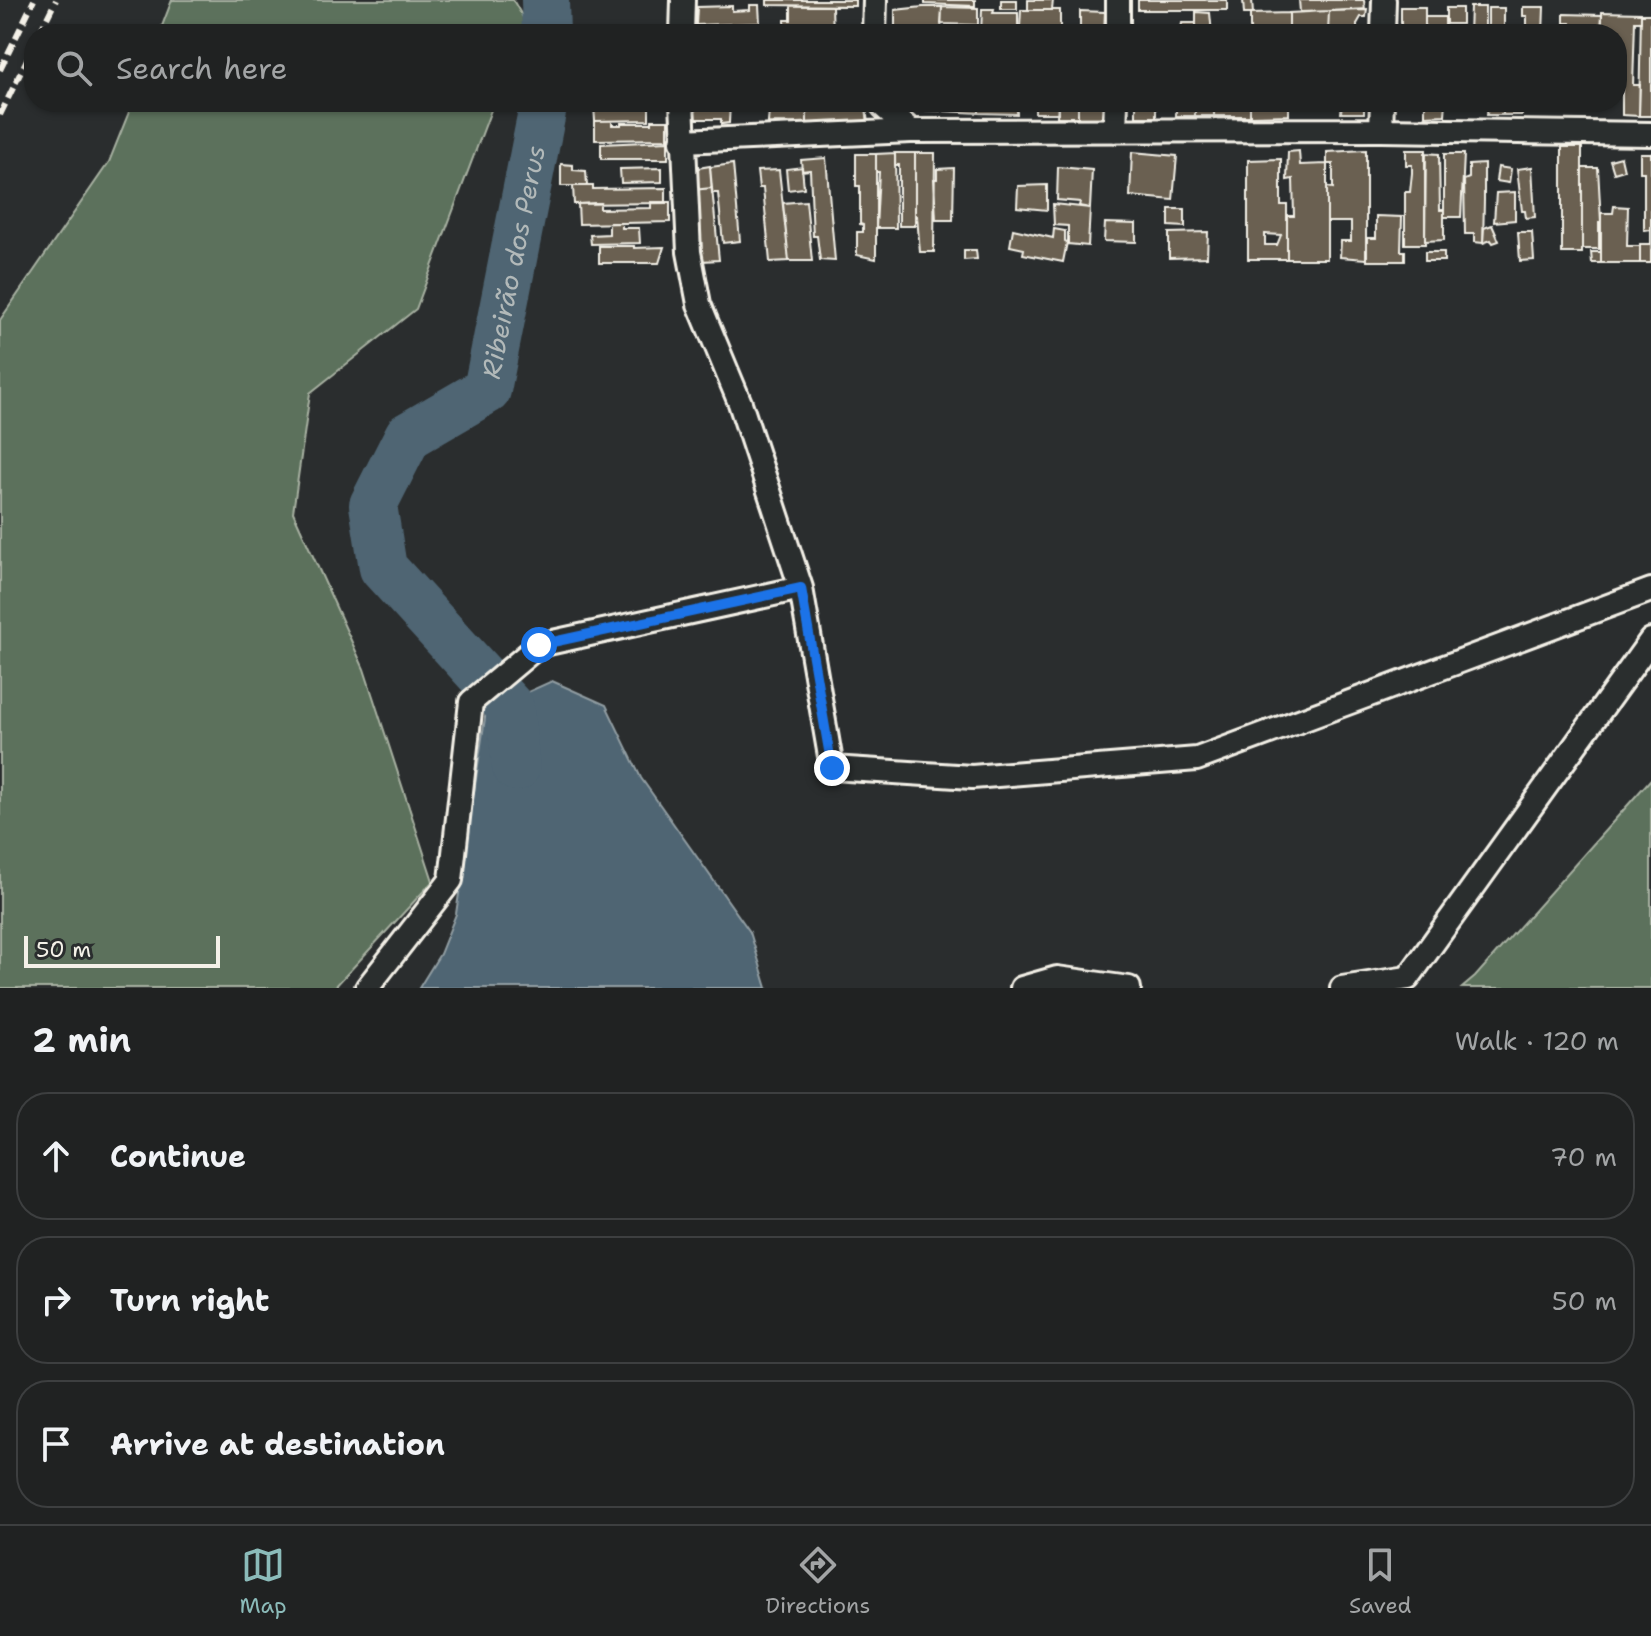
<!DOCTYPE html>
<html lang="en">
<head>
<meta charset="utf-8">
<style>
	:root { --surface:#202222; --page:#2d2f2f; --text:#f1f3f6; --muted:#a2a4a5; --line:#3d3f40; --accent:#8bbbb9 }
	body { margin:0; font-family:"Shantell Sans",sans-serif; background:var(--page); color:var(--text) }
	.scale { position:absolute; left:24px; bottom:20px; width:196px; box-sizing:border-box; padding-left:8px; border:4px solid #f4f1e8; border-top:0; font-size:22px; line-height:28px; white-space:nowrap; color:#f4f1e8; -webkit-text-stroke:6px #2a2d2e; paint-order:stroke }
	.stop { position:absolute; width:24px; height:24px; margin:-18px; border:6px solid #1a73e8; border-radius:50%; background:#fff }
	.stop.end { background:#1a73e8; border-color:#fff; box-shadow:0 2px 8px #0008 }
	.list { margin:0; padding:0; list-style:none }
	h2 { display:flex; justify-content:space-between; align-items:center; height:104px; margin:0; padding:0 32px; font-size:34px }
	h2 small { font-size:26px; font-weight:400; color:var(--muted) }
	.list li { display:grid; grid-template-columns:52px 1fr auto; gap:24px; align-items:center; box-sizing:border-box; height:128px; margin:0 16px 16px; padding:0 16px; border:2px solid var(--line); border-radius:32px }
	.list b { display:block; font-size:30px; white-space:nowrap }
	.list em { font-size:26px; font-style:normal; color:var(--muted) }
	.icon { flex:none; width:44px; height:44px; fill:none; stroke:currentColor; stroke-width:2; stroke-linecap:round; stroke-linejoin:round }
	.map { position:relative; flex:none; width:1651px; height:988px; overflow:hidden }
	.search { position:absolute; background:var(--surface); box-shadow:0 2px 6px #0004; left:24px; right:24px; top:24px; height:88px; display:flex; align-items:center; gap:20px; box-sizing:border-box; padding:0 28px; border-radius:32px; color:var(--muted); font-size:30px }
	.sheet { height:536px; background:var(--surface) }
	nav { display:flex; justify-content:space-around; align-items:center; box-sizing:border-box; height:112px; border-top:2px solid var(--line); background:var(--surface); font-size:22px; color:var(--muted) }
	nav a { display:grid; justify-items:center; gap:4px }
	nav .on { color:var(--accent) }
	.map>svg:first-child { display:block }
	.green { fill:#5b715c; stroke:#a8b1a2; stroke-width:2 }
	.water { fill:#4f6573; stroke:#919da2; stroke-width:2 }
	.lines { fill:none; stroke-linecap:round; stroke-linejoin:round }
	.river { stroke:#4f6573; stroke-width:48 }
	.building { fill:#6a6151; stroke:#f4f1e8; stroke-width:2; fill-rule:evenodd }
	.minor-casing { stroke:#f4f1e8; stroke-width:28 }
	.minor { stroke:#2a2d2e; stroke-width:22 }
	.rail { stroke:#f4f1e8; stroke-width:6; stroke-dasharray:12 6; stroke-linecap:butt }
	.route { stroke:#1a73e8; stroke-width:10 }
	.labels { text-anchor:middle; dominant-baseline:central; stroke-width:8; stroke-linejoin:round; paint-order:stroke }
	.water-label { font-size:26px; font-style:italic; fill:#b2b9b9; stroke:#2a2d2e }
</style>
</head>
<body>
<div class="map">
<svg width="1651" height="988" viewBox="0 0 1651 988">
	<rect width="100%" height="100%" fill="#2a2d2e"/>
	<filter id="ink" filterUnits="userSpaceOnUse"><feTurbulence type="fractalNoise" baseFrequency=".0125" numOctaves="2"/><feDisplacementMap in="SourceGraphic" scale="16" xChannelSelector="R" yChannelSelector="G"/><feConvolveMatrix kernelMatrix="1 2 1 2 8 2 1 2 1" color-interpolation-filters="sRGB"/></filter>
	<g filter="url(#ink)">
		<!-- green -->
		<path class="green" d="M172,0H513L525,21L520,34H159Z
			M133,102H494L416,309L310,393L293,512L364,669L433,881L334,988H0V320L109,162Z
			M1651,779V988H1462L1475,977Z"/>
		<!-- water -->
		<path class="water" d="M552,681L606,705L641,778L750,932L767,988H419L440,954L456,914L486,711Z"/>
		<g class="lines">
			<!-- river -->
			<g class="river">
				<path d="M545,0L546,34"/>
				<path id="s1" d="M516,767L510,707L383,568L373,505L408,436L487,390L544,102"/>
			</g>
		</g>
		<!-- building -->
		<path class="building" d="M767,0H855V6L767,5Z
			M925,0H975V6L925,4Z
			M1001,0H1017V9H1001Z
			M1028,0H1053L1052,10H1028Z
			M1138,0H1227V10H1138Z
			M1243,0H1252L1253,14H1244Z
			M1299,0H1364L1365,10L1300,12Z
			M750,5H759L760,23L696,25L697,7L732,6V11L750,10Z
			M791,6H832L833,34H785V20H791Z
			M923,7H942L941,34H895V10Z
			M942,7L978,8V25L941,24Z
			M1401,7H1425V34H1401Z
			M1470,7H1485V34H1469Z
			M1523,7H1544L1543,34H1527V16H1523Z
			M1446,8H1462V24H1446Z
			M1488,8H1504V34H1488Z
			M982,9H994L993,13H1018V34H981Z
			M1367,9L1366,17H1361L1357,24V34H1328L1329,11Z
			M1021,10H1060V34H1037L1036,27H1020Z
			M1080,11L1105,12L1104,34H1080Z
			M1329,11L1328,34H1308L1317,33V30L1289,31V13Z
			M1196,12L1210,13L1212,34H1196Z
			M1602,12L1641,13V21H1635L1633,85H1640L1639,116L1622,115V85H1617V34H1605L1606,25H1602Z
			M1289,13V34H1250V14Z
			M1564,14L1602,15L1601,28L1577,27V30H1602L1601,34H1567V30H1571L1570,23H1564Z
			M1641,14H1651V116H1639Z
			M1425,17H1445V34H1425Z
			M760,23V34H696V25Z
			M1182,23H1196V34H1180Z
			M1141,26L1157,27V34H1141Z
			M1157,27H1172V34H1157Z
			M807,102H829V110L866,107L868,124H807Z
			M923,102H940V111L922,110Z
			M945,102H979V113L944,111Z
			M979,102H1001V108L1017,109V114L979,113Z
			M1035,102H1058V113H1035Z
			M1058,102H1078V117H1057Z
			M1078,102H1103L1102,116L1096,122H1078Z
			M1136,102H1156V117H1136Z
			M1176,102H1195V116H1176Z
			M1195,102H1214V116H1195Z
			M1214,102H1246L1250,105V116H1214Z
			M1250,102H1289V115L1250,116Z
			M1342,102H1364V113H1341Z
			M1425,102H1446L1445,115L1425,116Z
			M1488,102H1503V115H1487Z
			M1503,102H1523L1522,115H1503Z
			M693,103H730L729,123L721,124V119H693Z
			M649,104V120L595,121L594,105Z
			M802,104H807V124L768,123L769,109L801,110Z
			M652,120H668V139L595,140V121H612V125H621V123H652Z
			M668,141V159H601V144Z
			M1562,147H1582V253H1562Z
			M1366,150V259L1340,257L1341,241H1351V222H1327V187L1333,188V164H1327V152Z
			M1406,150H1426L1425,244H1405V192H1410L1412,173V165H1406Z
			M1299,151L1300,165L1327,164V259H1287V216H1294L1293,179L1287,180L1288,152Z
			M1132,152L1177,156L1173,200L1130,196Z
			M895,153L896,228H876L879,172H876V154Z
			M895,153H915V226H899V165H895Z
			M915,153H935L934,252H920L917,216H915Z
			M1425,153L1439,154L1440,210H1444V240L1425,241Z
			M1640,153H1651V263H1640V244H1651V229L1644,230V172H1640Z
			M856,154H876V259L857,255V232H863V225L860,224V186H856Z
			M1444,154H1464L1461,217H1444Z
			M1621,157L1624,170L1614,173L1610,160Z
			M826,158L835,261L820,260L817,236H813L810,170L802,171L801,160Z
			M1281,159V205H1287V259H1248V160ZM1265,234L1281,235L1277,245H1265Z
			M561,164L573,165V170L586,171L587,186H561Z
			M733,164L740,241L723,243L718,193H712L710,167Z
			M1484,164V200L1483,243L1474,242V234H1465L1464,180L1469,178V165Z
			M710,166L712,188L693,190L692,169Z
			M802,167L804,188L788,190L786,169Z
			M1058,167L1092,170L1090,208L1079,206L1080,202L1057,200Z
			M1498,167L1511,169L1509,183L1496,181Z
			M1532,167L1535,217L1526,218L1525,211H1522L1517,169Z
			M662,168V182L621,183L620,169Z
			M954,168L953,220H936L934,179H937V169Z
			M1582,168H1598L1601,222H1599V249H1582Z
			M779,170L789,261L770,262L763,188H759L757,171Z
			M1047,185V210L1017,207L1018,186Z
			M573,186H593V189L666,188V203L574,204Z
			M712,188L719,260L702,261L703,264H699L693,190Z
			M1515,192V220L1494,222L1496,193Z
			M806,201L812,261H789L783,203Z
			M651,202H670V222L579,224L578,204L600,203V209L651,208Z
			M1053,204L1090,208L1088,246L1068,244V226L1054,225Z
			M1614,206L1628,207L1627,246H1640V263H1601V213H1613Z
			M1169,209H1185V227L1169,226Z
			M1376,216L1402,217L1401,251H1405V261H1367V238H1376Z
			M609,223H622V228H639L640,243L591,244L590,235L609,234Z
			M1105,223L1136,224V242L1104,241Z
			M1492,225L1499,241L1493,243L1491,240L1483,243L1484,228Z
			M1013,229L1053,238L1054,229L1065,231V241L1067,242L1063,262L1023,254L1024,249L1010,246Z
			M1208,232L1207,257L1169,258V233Z
			M1518,232H1532L1534,260L1520,261Z
			M599,246H634V248L664,247L659,263H599Z
			M964,250H976L977,259L964,260Z
			M1425,252H1444V261H1425Z
			M1591,252H1601V263H1592Z"/>
		<g class="lines">
			<defs>
				<path id="minor" d="M682,34L683,0
					M874,34L875,0
					M1118,34V0
					M1383,34L1384,0
					M682,102L689,252L699,304L740,403L801,588L832,768L972,777L1197,759L1651,590
					M882,102L883,106L911,131L1381,130L1651,134
					M1381,130L1382,102
					M1115,131L1116,102
					M682,141L911,131
					M367,988L451,880L471,702L539,645L801,588
					M1022,988L1057,978L1129,988
					M1342,988L1408,978L1651,640"/>
			</defs>
			<!-- minor casing -->
			<use href="#minor" class="minor-casing"/>
			<!-- minor -->
			<use href="#minor" class="minor"/>
			<!-- rail -->
			<path class="rail" d="M39,34L56,0
				M0,70L34,0
				M0,115L34,45"/>
		</g>
	</g>
	<g class="lines" filter="url(#ink)">
		<!-- route -->
		<path class="route" d="M539,645L801,588L832,768"/>
	</g>
	<g class="labels">
		<!-- water labels -->
		<g class="water-label">
			<text stroke="none"><textPath href="#s1" startOffset="612">Ribeirão dos Perus</textPath></text>
		</g>
	</g>
</svg>
<div class="scale">50 m</div>
<div class="stop" style="left:539px;top:645px"></div>
<div class="stop end" style="left:832px;top:768px"></div>
<div class="search"><svg class="icon" aria-label="search" viewBox="0 0 24 24"><circle cx="10" cy="10" r="6"/><path d="M15 15l6 6"/></svg>Search here</div>
</div>
<section class="sheet">
<h2>2 min<small>Walk · 120 m</small></h2>
<ul class="list">
<li><svg class="icon" aria-label="ahead" viewBox="0 0 24 24"><path d="M12 20V5M6 11l6-6 6 6"/></svg><div><b>Continue</b></div><em>70 m</em></li>
<li><svg class="icon" aria-label="right" viewBox="0 0 24 24"><path d="M7 20v-9h11M14 6l5 5-5 5"/></svg><div><b>Turn right</b></div><em>50 m</em></li>
<li><svg class="icon" aria-label="arrive" viewBox="0 0 24 24"><path d="M6 21V4h12l-3 4 3 4H6"/></svg><div><b>Arrive at destination</b></div></li>
</ul>
</section>
<nav>
<a class="on"><svg class="icon" aria-label="map" viewBox="0 0 24 24"><path d="M3 6l6-2 6 2 6-2v14l-6 2-6-2-6 2zM9 4v14M15 6v14"/></svg>Map</a>
<a><svg class="icon" aria-label="directions" viewBox="0 0 24 24"><path d="M12 3l9 9-9 9-9-9zM9 14v-3h6M13 9l2 2-2 2"/></svg>Directions</a>
<a><svg class="icon" aria-label="saved" viewBox="0 0 24 24"><path d="M7 4h10v16l-5-4-5 4z"/></svg>Saved</a>
</nav>
</body>
</html>
